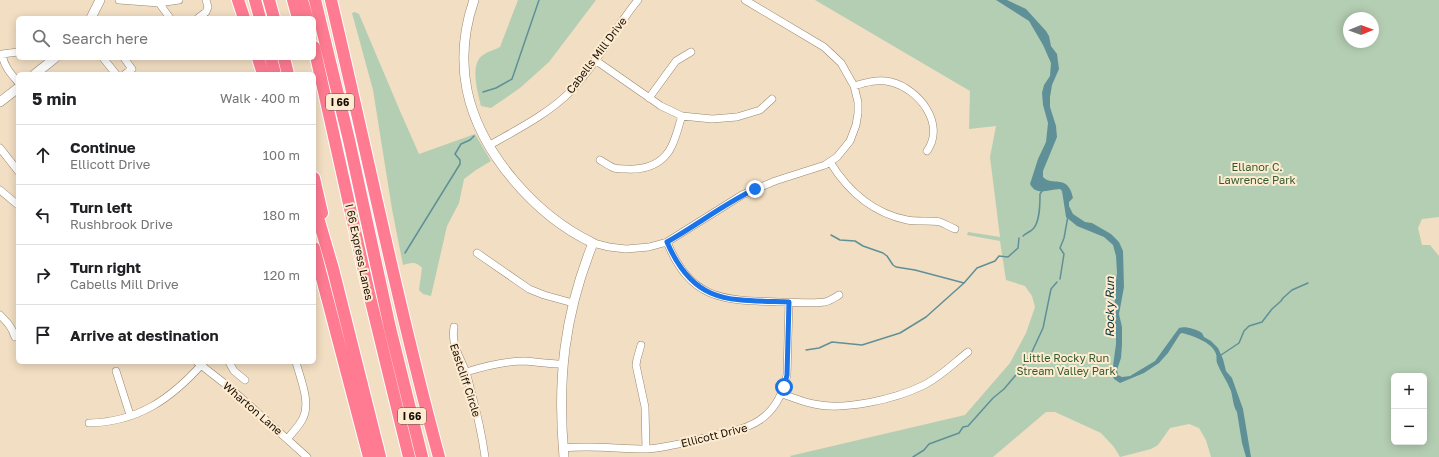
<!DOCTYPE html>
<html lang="en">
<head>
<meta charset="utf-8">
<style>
	:root { --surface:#fff; --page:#f2f2f2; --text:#202124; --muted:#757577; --line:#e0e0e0 }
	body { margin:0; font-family:"Golos Text",sans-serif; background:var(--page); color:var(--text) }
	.controls { position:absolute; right:12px; bottom:12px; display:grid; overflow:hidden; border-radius:6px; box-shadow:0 2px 10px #0003 }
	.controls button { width:36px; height:36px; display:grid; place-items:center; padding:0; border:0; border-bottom:1px solid var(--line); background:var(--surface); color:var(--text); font:20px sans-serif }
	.compass { position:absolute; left:1343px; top:12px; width:36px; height:36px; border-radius:50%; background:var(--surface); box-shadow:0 2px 10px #0003; rotate:89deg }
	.stop { position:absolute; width:12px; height:12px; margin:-9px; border:3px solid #1a73e8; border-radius:50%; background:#fff }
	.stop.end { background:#1a73e8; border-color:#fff; box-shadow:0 1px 4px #0008 }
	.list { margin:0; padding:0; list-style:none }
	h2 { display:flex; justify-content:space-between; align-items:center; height:52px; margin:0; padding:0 16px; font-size:17px }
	h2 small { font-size:13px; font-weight:400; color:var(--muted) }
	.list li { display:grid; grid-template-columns:26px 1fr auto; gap:12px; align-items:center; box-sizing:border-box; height:60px; padding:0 16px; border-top:1px solid var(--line) }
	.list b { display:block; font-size:15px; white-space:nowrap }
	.list p { margin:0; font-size:13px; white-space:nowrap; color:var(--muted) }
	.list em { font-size:13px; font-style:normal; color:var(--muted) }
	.icon { flex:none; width:22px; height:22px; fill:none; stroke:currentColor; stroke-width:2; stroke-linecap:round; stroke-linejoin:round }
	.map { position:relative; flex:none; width:1439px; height:457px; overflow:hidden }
	.search { position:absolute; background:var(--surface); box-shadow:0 2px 10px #0003; left:16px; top:16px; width:300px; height:44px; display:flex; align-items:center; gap:10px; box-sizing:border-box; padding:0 14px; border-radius:6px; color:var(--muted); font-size:15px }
	.panel { position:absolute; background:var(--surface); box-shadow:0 2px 10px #0003; left:16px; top:72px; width:300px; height:292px; border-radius:6px }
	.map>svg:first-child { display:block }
	.green { fill:#b4ceb3; fill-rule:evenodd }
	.water { fill:#609097 }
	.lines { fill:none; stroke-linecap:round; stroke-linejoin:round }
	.stream { stroke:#609097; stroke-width:1.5 }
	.street-casing { stroke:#99876e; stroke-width:8 }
	.secondary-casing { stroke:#99876e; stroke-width:10 }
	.highway-casing { stroke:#fff; stroke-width:14 }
	.street { stroke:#fff; stroke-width:7 }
	.secondary { stroke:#fff; stroke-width:9 }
	.highway { stroke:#fe7b91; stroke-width:12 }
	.route { stroke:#1a73e8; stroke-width:5 }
	.labels { text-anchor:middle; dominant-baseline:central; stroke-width:4; stroke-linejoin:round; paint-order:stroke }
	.shield { fill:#ffebd0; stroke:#5c5243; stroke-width:1 }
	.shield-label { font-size:10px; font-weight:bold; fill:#161007 }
	.street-label { font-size:11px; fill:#161007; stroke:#ffebd0 }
	.park-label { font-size:11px; fill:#315c32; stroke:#ffebd0 }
	.water-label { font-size:12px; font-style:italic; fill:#01343a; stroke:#ffebd0 }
</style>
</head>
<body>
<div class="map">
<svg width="1439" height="457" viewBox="0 0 1439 457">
	<rect width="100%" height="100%" fill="#f1dec3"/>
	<!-- green -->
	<path class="green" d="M518,0H596L549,62L520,88L491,108L481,106C478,93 469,64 483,55C488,51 495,50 500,47Z
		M815,0H1439V217L1422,219L1418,228L1422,245H1430L1439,256V457H1211L1206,440L1199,428L1189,424L1170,428L1158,445L1151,449L1120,457L1114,447L1101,433L1055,412H1046L993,457H791L790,456L965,415L1010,363L1026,333L1035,307L1032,296L1025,286L1006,280L1000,241L967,235L968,232L1000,237L990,157L996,126L969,129L970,91ZM1349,18H1373V42H1349ZM1394,376H1424V442H1394Z
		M355,12L359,14L400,111L419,154L475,134L491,161L476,170L464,179L459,203L447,226L431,296L423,294L419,290L422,268C415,261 412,263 403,265L392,209L373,90L352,13Z"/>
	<!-- water -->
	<path class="water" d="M996,0H1007L1026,9L1046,31L1049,36L1051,46L1057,54L1059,69L1052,85L1050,97V107L1056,126L1057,137L1043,171V177C1052,187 1068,173 1073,198L1069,202V206L1073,214L1085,222L1092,223L1111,234L1119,242L1123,251L1124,287L1119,314L1122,327V345L1121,358L1117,370L1118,375L1122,377L1130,376L1155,361L1179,328C1185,326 1196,329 1202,333L1204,337L1211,341L1218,348L1223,359L1226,371L1232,378L1243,409L1251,457H1246L1242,443L1237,412C1233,406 1233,398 1231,391C1227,381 1221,373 1217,363C1216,359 1217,357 1216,354C1212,342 1193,336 1182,333L1180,334L1168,353L1159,363L1144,373L1120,383L1114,379L1112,373L1116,344V329L1113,311L1116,294L1115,289L1117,273L1116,256L1113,245L1104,237L1077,226L1066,217L1062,191L1060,189C1048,189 1037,197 1030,184L1038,159L1046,142L1048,123L1043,105L1042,93L1044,85L1050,76L1051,63L1043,45L1029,21Z"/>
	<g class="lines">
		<!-- stream -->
		<path class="stream" d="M483,92L496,88L512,79L539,0
			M831,235L840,240L855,241L863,246L883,253L887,256L893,265L896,267L915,270L964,283
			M1023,236C1026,233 1030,232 1033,229C1040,222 1040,204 1040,194L1042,191
			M405,253L460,164V160L455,154L461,144L470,140L474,136
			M1060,279L1064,254L1060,248L1064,238L1068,216
			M806,350L819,348L832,342L862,345L900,333L926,317L964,283L977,268L995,261L999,256L1008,257L1018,248L1019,238
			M1221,355L1239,343L1244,331L1249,326L1262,322L1272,309L1281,301L1283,298L1292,290L1308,283
			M913,457L924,450L929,444L959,433L963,427L968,426L993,398L1004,389L1021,369L1030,356L1043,328L1051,289L1057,282"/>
		<defs>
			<path id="street" d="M119,0L159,3L179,0
				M159,3L170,18
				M198,18L206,12L208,7L206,0
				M18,52L2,54C4,66 10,73 18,82
				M103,58L116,74
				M124,58L132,69L125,74
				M595,60L661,106L682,116L712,119L737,117L760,110L772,99
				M854,86C867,82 878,79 891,82C919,89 946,124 927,151
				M649,98L676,61L691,52
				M490,145C518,129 548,114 571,91C597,64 614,29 638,0
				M0,148L18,171
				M600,160C605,163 609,166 614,168C618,169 622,169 626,169C643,170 659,166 669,151C676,140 678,127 682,116
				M830,162C848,191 872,213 907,220C918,222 930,220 940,222C945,224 950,227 955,229
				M0,190L18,205
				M667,242C692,302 724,300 782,302C795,302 812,304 825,302C830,301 834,298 839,295
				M593,243L609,247L626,249L649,247L667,242L742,195L775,181L825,165L837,157L850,141L856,125L858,113V102L854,86L841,63L824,47L745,0
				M477,253L529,289L544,295L573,303
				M0,315C7,322 12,327 15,337
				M454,327C451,344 459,355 465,370C468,377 469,384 471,391C477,413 482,435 485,457
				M641,345L637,359L636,365L645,407L646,449
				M197,362L229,387L307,457
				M229,362L234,371L245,380
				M116,371L130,415
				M466,372C485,366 504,361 525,361C537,362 550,364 562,364
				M782,394C792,397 803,402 814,404C844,411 896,399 924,385C940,377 954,363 968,352
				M89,423C138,422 171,399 203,363
				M288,438C293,432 300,425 303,418C311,402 300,378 296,362
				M564,448C592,445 618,449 646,449C665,448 683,443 700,439C744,429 776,426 787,375L789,302"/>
			<path id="secondary" d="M474,0C464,29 461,60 467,90C480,153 536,216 593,243C564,315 557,380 564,457
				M91,18L100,0
				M35,74L55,58
				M0,102L18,88"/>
			<path id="highway" d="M238,0L244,18
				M255,0L260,18
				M269,0L274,18
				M293,0L298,18
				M302,0L307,18
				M315,0L349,140L390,328L422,457
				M331,0C367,152 398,306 439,457
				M314,47L368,289L409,457
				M258,58L263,74
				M271,58L275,74
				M284,58L288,74
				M314,178L322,213
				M314,204L333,269L380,457
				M314,248L369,457"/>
		</defs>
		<!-- street casing -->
		<use href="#street" class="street-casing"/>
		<!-- secondary casing -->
		<use href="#secondary" class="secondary-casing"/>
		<!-- highway casing -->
		<use href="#highway" class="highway-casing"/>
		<!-- street -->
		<use href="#street" class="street"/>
		<!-- secondary -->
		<use href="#secondary" class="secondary"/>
		<!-- highway -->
		<use href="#highway" class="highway"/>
	</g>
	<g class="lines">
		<!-- route -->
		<path class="route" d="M755,189C724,204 697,225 667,242C694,305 729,300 789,302L787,375L784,387"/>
	</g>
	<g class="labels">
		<!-- shield labels -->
		<g class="shield">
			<rect x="326" y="94" width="28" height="16" rx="3"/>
			<rect x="398" y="408" width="28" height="16" rx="3"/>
		</g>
		<g class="shield-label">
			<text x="340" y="102">I 66</text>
			<text x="412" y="416">I 66</text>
		</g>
		<!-- street labels -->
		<g class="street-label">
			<text transform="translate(596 55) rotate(-53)">Cabells Mill Drive</text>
			<text transform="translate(360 252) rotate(78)">I 66 Express Lanes</text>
			<text transform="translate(466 380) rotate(72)">Eastcliff Circle</text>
			<text transform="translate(253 408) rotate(41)">Wharton Lane</text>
			<text transform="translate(714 435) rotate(-14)">Ellicott Drive</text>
		</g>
		<!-- park labels -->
		<g class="park-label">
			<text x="1257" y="166">Ellanor C.<tspan x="1257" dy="13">Lawrence Park</tspan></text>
			<text x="1066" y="357">Little Rocky Run<tspan x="1066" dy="13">Stream Valley Park</tspan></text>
		</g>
		<!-- water labels -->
		<g class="water-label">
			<text transform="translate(1109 307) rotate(-90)">Rocky Run</text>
		</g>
	</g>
</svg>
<div class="controls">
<button>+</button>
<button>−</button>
</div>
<svg class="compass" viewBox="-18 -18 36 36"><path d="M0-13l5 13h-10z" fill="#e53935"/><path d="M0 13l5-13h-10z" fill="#757577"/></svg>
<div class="stop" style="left:784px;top:387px"></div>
<div class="stop end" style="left:755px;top:189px"></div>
<div class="search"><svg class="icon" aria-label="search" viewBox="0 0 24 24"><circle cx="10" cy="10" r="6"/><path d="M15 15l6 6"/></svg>Search here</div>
<section class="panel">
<h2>5 min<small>Walk · 400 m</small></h2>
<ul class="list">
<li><svg class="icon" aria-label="ahead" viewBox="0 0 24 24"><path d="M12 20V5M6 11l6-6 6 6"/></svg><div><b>Continue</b><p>Ellicott Drive</p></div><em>100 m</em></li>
<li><svg class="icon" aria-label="left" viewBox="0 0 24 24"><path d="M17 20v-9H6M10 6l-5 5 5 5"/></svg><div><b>Turn left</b><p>Rushbrook Drive</p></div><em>180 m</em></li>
<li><svg class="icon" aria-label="right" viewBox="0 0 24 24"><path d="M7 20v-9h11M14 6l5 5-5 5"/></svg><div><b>Turn right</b><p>Cabells Mill Drive</p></div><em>120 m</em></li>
<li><svg class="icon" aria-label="arrive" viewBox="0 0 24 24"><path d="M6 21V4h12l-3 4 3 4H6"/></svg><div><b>Arrive at destination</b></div></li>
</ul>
</section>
</div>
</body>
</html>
